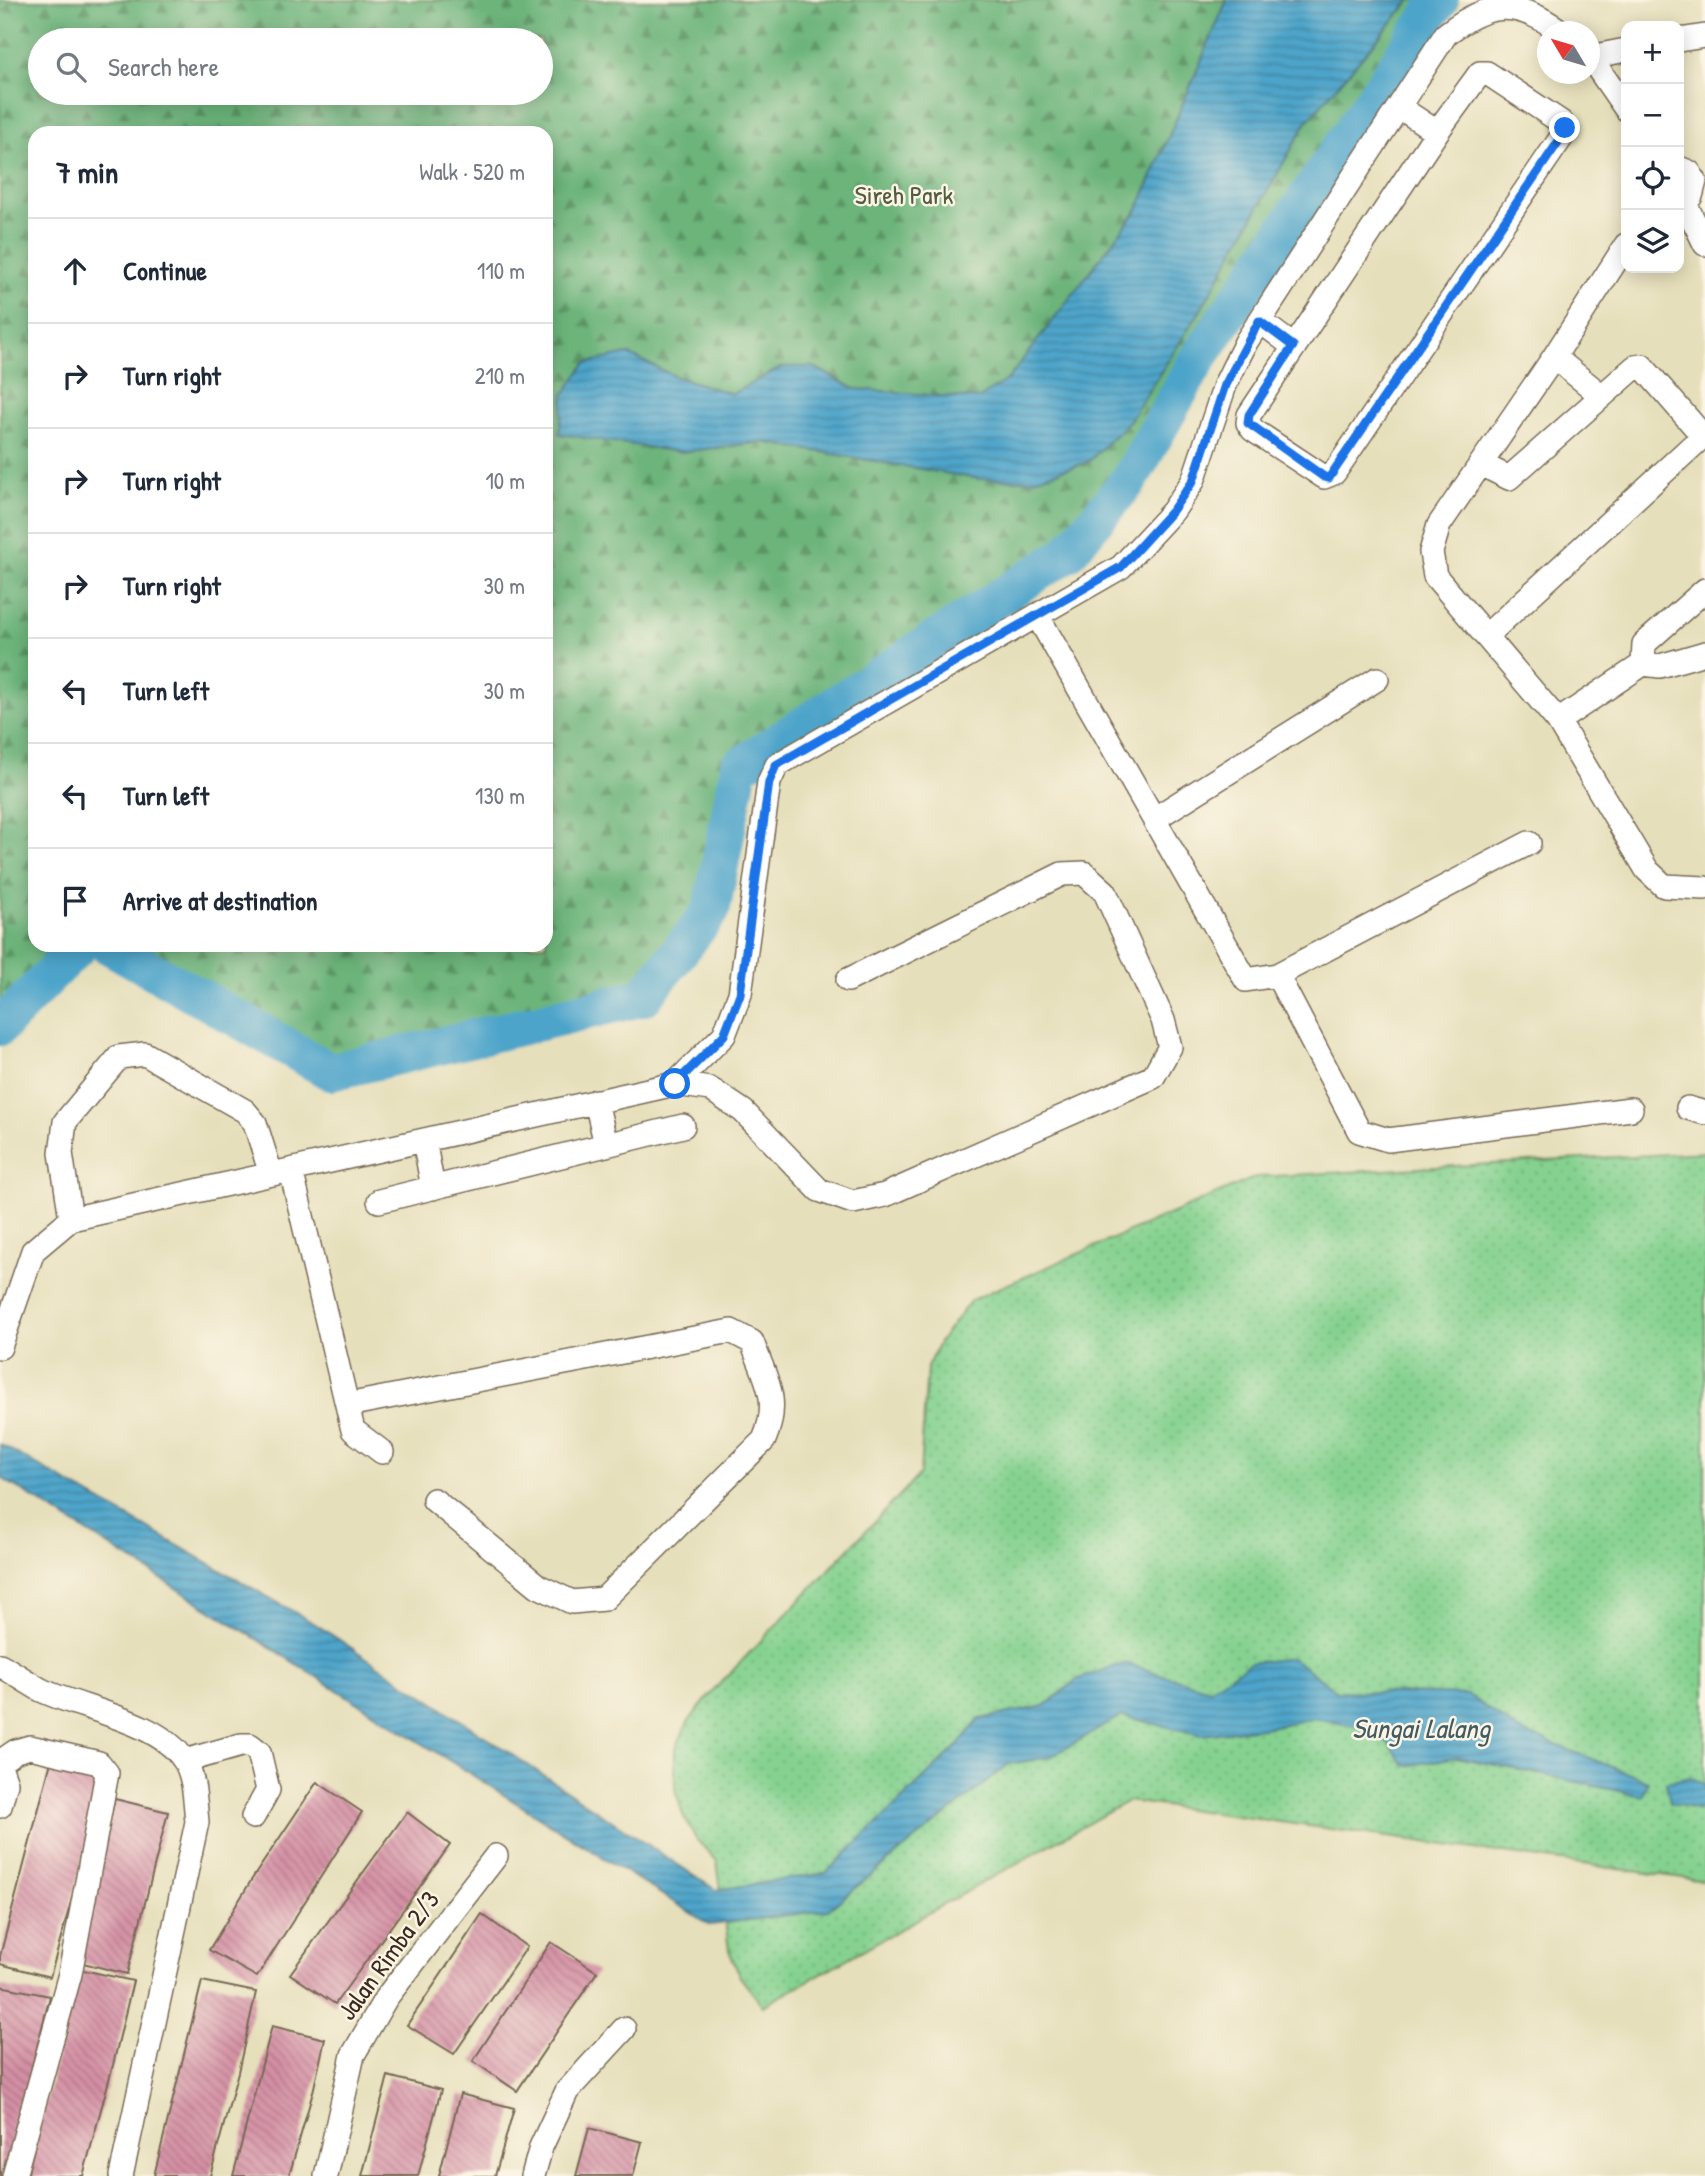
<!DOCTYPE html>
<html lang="en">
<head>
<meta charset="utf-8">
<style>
	:root { --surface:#fff; --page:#f6f6f7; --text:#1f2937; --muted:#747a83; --line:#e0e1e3 }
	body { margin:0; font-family:"Patrick Hand",sans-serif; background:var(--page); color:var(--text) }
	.controls { position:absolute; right:21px; top:21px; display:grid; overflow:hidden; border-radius:14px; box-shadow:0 4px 18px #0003 }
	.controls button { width:63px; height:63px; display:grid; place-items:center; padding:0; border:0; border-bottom:2px solid var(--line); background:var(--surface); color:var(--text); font:35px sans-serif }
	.compass { position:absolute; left:1537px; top:21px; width:63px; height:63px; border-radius:50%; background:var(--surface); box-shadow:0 4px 18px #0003; rotate:308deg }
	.stop { position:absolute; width:21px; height:21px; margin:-16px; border:5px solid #1a73e8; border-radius:50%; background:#fff }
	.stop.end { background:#1a73e8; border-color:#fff; box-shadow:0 2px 7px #0008 }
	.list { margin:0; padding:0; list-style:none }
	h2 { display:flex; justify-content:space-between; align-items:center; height:91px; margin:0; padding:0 28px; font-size:30px }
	h2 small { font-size:23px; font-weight:400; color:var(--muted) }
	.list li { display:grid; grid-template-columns:46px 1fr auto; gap:21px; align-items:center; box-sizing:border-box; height:105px; padding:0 28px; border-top:2px solid var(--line) }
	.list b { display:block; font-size:26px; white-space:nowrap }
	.list em { font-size:23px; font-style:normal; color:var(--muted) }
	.icon { flex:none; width:38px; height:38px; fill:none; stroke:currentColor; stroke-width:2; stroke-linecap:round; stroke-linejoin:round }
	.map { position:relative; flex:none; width:1705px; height:2176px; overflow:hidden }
	.search { position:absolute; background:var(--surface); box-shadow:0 4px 18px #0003; left:28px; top:28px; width:525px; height:77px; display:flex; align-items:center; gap:18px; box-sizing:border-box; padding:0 24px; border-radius:38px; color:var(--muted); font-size:26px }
	.panel { position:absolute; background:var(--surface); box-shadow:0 4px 18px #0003; left:28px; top:126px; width:525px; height:826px; border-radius:21px }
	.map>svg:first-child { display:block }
	.grass { fill:url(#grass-dots); stroke:#607e57; stroke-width:2 }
	.forest { fill:url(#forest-firs); stroke:#546f4c; stroke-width:2; fill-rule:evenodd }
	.water { fill:url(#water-rules); stroke:#446774; stroke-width:2 }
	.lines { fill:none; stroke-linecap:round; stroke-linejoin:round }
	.river { stroke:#4da4ca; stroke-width:38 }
	.building { fill:url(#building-back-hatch) }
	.minor-casing { stroke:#776955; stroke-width:26 }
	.minor { stroke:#fff; stroke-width:23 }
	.route { stroke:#1a73e8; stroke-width:9 }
	.labels { text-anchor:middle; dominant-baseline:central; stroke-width:5; stroke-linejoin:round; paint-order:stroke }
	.park-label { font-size:26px; fill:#515c40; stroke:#fcf5e5 }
	.street-label { font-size:26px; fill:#3b2a1e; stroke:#fcf5e5 }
	.water-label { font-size:28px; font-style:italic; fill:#425b63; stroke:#fcf5e5 }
</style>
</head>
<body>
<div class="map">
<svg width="1705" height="2176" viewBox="0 0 1705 2176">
	<defs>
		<pattern id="grass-dots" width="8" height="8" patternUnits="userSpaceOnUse" patternTransform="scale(1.75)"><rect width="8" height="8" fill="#85d290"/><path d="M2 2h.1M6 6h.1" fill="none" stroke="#74b47c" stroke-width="1.8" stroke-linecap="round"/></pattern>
		<pattern id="forest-firs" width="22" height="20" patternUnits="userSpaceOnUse" patternTransform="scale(1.75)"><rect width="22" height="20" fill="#6cb47a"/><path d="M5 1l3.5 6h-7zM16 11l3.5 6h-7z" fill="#5a9363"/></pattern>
		<pattern id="water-rules" width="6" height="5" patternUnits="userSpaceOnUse" patternTransform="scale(1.75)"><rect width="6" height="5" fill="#4da4ca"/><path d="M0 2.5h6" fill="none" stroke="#4186a3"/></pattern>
		<pattern id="building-back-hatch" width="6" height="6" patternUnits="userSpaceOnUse" patternTransform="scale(1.75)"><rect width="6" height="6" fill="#d48fa4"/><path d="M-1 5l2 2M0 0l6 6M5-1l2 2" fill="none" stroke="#ad7585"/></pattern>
	</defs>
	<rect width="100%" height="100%" fill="#fcf5e5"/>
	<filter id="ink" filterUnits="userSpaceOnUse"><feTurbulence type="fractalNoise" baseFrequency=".0143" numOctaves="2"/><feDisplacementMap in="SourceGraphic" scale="14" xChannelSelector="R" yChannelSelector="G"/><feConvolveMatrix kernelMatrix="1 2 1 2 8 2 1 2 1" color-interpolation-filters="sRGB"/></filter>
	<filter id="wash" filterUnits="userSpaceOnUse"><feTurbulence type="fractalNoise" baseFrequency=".00686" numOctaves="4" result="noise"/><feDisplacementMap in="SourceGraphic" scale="28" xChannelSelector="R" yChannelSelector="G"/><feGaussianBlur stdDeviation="1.57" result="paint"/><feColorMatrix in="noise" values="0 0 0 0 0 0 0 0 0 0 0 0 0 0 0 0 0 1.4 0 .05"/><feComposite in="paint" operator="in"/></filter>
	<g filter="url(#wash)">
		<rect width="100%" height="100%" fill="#e6dfbb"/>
		<!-- grass -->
		<path class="grass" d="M1705,1152V1881L1128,1801L763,2006L740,1977L729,1950L717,1861L696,1839L683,1815L675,1787V1750L688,1722L715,1689L920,1474L927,1367L940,1341L971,1300L1256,1177Z"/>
		<!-- forest -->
		<path class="forest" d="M0,0H1227L1138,209L1008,379L978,399L855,389L814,367H782L732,394L674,376L627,354L564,394L560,434L680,452L763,442L980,479L1031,480L1088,462L1200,311L1307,121L1411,0H1440L1198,359L1130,479L1068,553L739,767L711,911L644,997L331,1072L108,945H546V133H35V945H80L0,1027ZM40,40H541V93H40Z"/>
		<!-- water -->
		<path class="water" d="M1227,0H1411L1307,121L1200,311L1130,420L1088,462L1031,480L980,479L763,442L680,452L559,434L564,394L586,363L628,354L674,376L732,394L782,367H814L855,389L978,399L1008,379L1138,209Z
			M0,1444L317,1625L716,1890L826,1873L954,1749L980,1719L1045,1706L1076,1680L1124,1663L1209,1689L1250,1663L1292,1658L1337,1691L1468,1695L1518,1730L1648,1781L1643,1796L1457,1757L1405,1766L1379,1731L1314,1718L1269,1727L1202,1735L1122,1716L1050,1757L1009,1764L828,1910L710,1925L0,1477Z
			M1691,1777L1705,1785V1811L1670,1803L1666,1782Z"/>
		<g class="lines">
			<!-- river -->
			<path class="river" d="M108,945L331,1072L644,997L711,911L739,767L1068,553L1130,479L1198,359L1440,0
				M0,1027L80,945"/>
		</g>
		<g id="blocks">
			<!-- building -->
			<path class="building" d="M52,1758L103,1768L95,1816L50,1977L0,1964V1956Z
				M317,1782L362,1812L257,1977L209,1950L252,1879Z
				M115,1799L168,1812L127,1974L75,1961Z
				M407,1812L450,1845L335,2004L290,1974Z
				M482,1914L527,1947L454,2054L407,2025Z
				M551,1942L597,1972L517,2091L473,2061Z
				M79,1969L133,1981L113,2065L83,2176H27Z
				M202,1981L256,1992L238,2072L210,2176H154Z
				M0,1986L50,1996L4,2176H0Z
				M272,2026L325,2039L313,2092L289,2176H233Z
				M388,2076L441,2090L418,2176H362Z
				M460,2094L514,2108L495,2176H439Z
				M589,2128L642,2142L633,2176H576Z"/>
		</g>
	</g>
	<g filter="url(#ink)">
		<use href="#blocks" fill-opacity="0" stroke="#776955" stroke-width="2"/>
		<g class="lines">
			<defs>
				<path id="minor" d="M1679,40L1705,36
					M1626,50L1590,57L1626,109
					M1480,73H1487L1561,122L1565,128L1563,135L1334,473L1324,477L1253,430L1248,423L1249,415L1437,132Z
					M1399,107L1437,132
					M1679,168L1689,172L1695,181L1691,196L1679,201
					M1684,201L1705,244
					M1626,245L1554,357L1439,525L1431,552L1435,576L1558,721L1647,870L1664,886L1705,888
					M1260,321L1293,346
					M1554,357L1602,396
					M1481,464L1509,478L1635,367L1642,366L1703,436L1486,636
					M1037,615L1246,980L1277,975L1529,843
					M1643,664L1644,644L1705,590
					M1558,721L1643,664L1660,666L1705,653
					M1154,819L1377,679
					M1277,975L1359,1131L1388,1140L1631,1109
					M675,1084L724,1035L740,994L769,782L777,765L1121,567L1173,511L1193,481L1225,385L1246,342L1446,34C1490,0 1517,0 1562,32
					M596,1101L606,1145
					M1688,1108L1705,1113
					M424,1140L433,1188
					M291,1170L353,1430L382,1452
					M379,1201L683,1126
					M71,1219L61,1153L65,1122L119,1057L145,1054L245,1111L255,1123L271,1174
					M0,1347L33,1251L71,1219L675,1084L710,1089L743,1111L819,1190L853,1202L885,1195L1153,1077L1170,1047L1163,1020L1105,892L1084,873L1062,874L848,980
					M347,1405L731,1331L752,1342C766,1380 781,1400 764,1440L604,1599L572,1602L538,1586L434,1500
					M0,1665C14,1673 27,1682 41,1690C81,1709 159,1721 184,1760C195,1776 195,1803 197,1822L121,2176
					M185,1761L241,1745H250L259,1752L268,1790L253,1817
					M0,1762L16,1751L30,1747L99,1763L107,1773L70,1974L14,2176
					M0,1766L6,1783L0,1806
					M326,2176L353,2055L386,1998L496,1856
					M533,2176L541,2147L567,2091L624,2029"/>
			</defs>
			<!-- minor casing -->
			<use href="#minor" class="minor-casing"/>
			<!-- minor -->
			<use href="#minor" class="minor"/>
		</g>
	</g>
	<g class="lines" filter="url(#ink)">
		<!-- route -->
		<path class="route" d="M675,1084L724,1035L740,994L769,782L776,765L1121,567L1172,511L1193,481L1225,385L1259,321L1293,346L1249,415L1248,423L1324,477L1329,478L1563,135L1565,128"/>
	</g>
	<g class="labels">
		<!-- park labels -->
		<g class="park-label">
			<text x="904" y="194">Sireh Park</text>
		</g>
		<!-- street labels -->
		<g class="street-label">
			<text transform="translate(388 1955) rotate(-54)">Jalan Rimba 2/3</text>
		</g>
		<!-- water labels -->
		<g class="water-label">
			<text x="1421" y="1728">Sungai Lalang</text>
		</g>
	</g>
</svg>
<div class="controls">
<button>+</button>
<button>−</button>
<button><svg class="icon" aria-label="locate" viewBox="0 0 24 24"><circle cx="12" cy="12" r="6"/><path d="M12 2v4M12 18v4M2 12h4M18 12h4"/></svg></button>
<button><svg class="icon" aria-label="layers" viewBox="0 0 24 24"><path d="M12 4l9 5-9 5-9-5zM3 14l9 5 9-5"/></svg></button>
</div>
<svg class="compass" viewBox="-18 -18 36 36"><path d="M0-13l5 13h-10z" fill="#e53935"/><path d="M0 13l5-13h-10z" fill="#747a83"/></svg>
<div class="stop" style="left:675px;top:1084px"></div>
<div class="stop end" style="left:1565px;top:128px"></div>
<div class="search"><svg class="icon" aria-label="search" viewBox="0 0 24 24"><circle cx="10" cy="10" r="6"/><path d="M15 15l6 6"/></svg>Search here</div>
<section class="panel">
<h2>7 min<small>Walk · 520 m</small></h2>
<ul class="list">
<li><svg class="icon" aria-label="ahead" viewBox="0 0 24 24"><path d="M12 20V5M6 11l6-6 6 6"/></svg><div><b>Continue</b></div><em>110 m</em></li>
<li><svg class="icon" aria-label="right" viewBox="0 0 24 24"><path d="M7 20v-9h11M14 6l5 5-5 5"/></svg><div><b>Turn right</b></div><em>210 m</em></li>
<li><svg class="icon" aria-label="right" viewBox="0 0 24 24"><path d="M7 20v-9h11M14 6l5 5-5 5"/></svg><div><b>Turn right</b></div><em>10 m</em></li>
<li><svg class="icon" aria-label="right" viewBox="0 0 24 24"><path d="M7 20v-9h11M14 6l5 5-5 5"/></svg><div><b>Turn right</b></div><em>30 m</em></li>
<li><svg class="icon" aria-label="left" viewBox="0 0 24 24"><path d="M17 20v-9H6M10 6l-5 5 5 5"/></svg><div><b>Turn left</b></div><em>30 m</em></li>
<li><svg class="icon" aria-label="left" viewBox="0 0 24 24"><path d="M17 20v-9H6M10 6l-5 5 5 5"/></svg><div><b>Turn left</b></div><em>130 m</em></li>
<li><svg class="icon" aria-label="arrive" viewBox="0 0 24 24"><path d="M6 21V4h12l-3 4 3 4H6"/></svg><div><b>Arrive at destination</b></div></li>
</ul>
</section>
</div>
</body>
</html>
